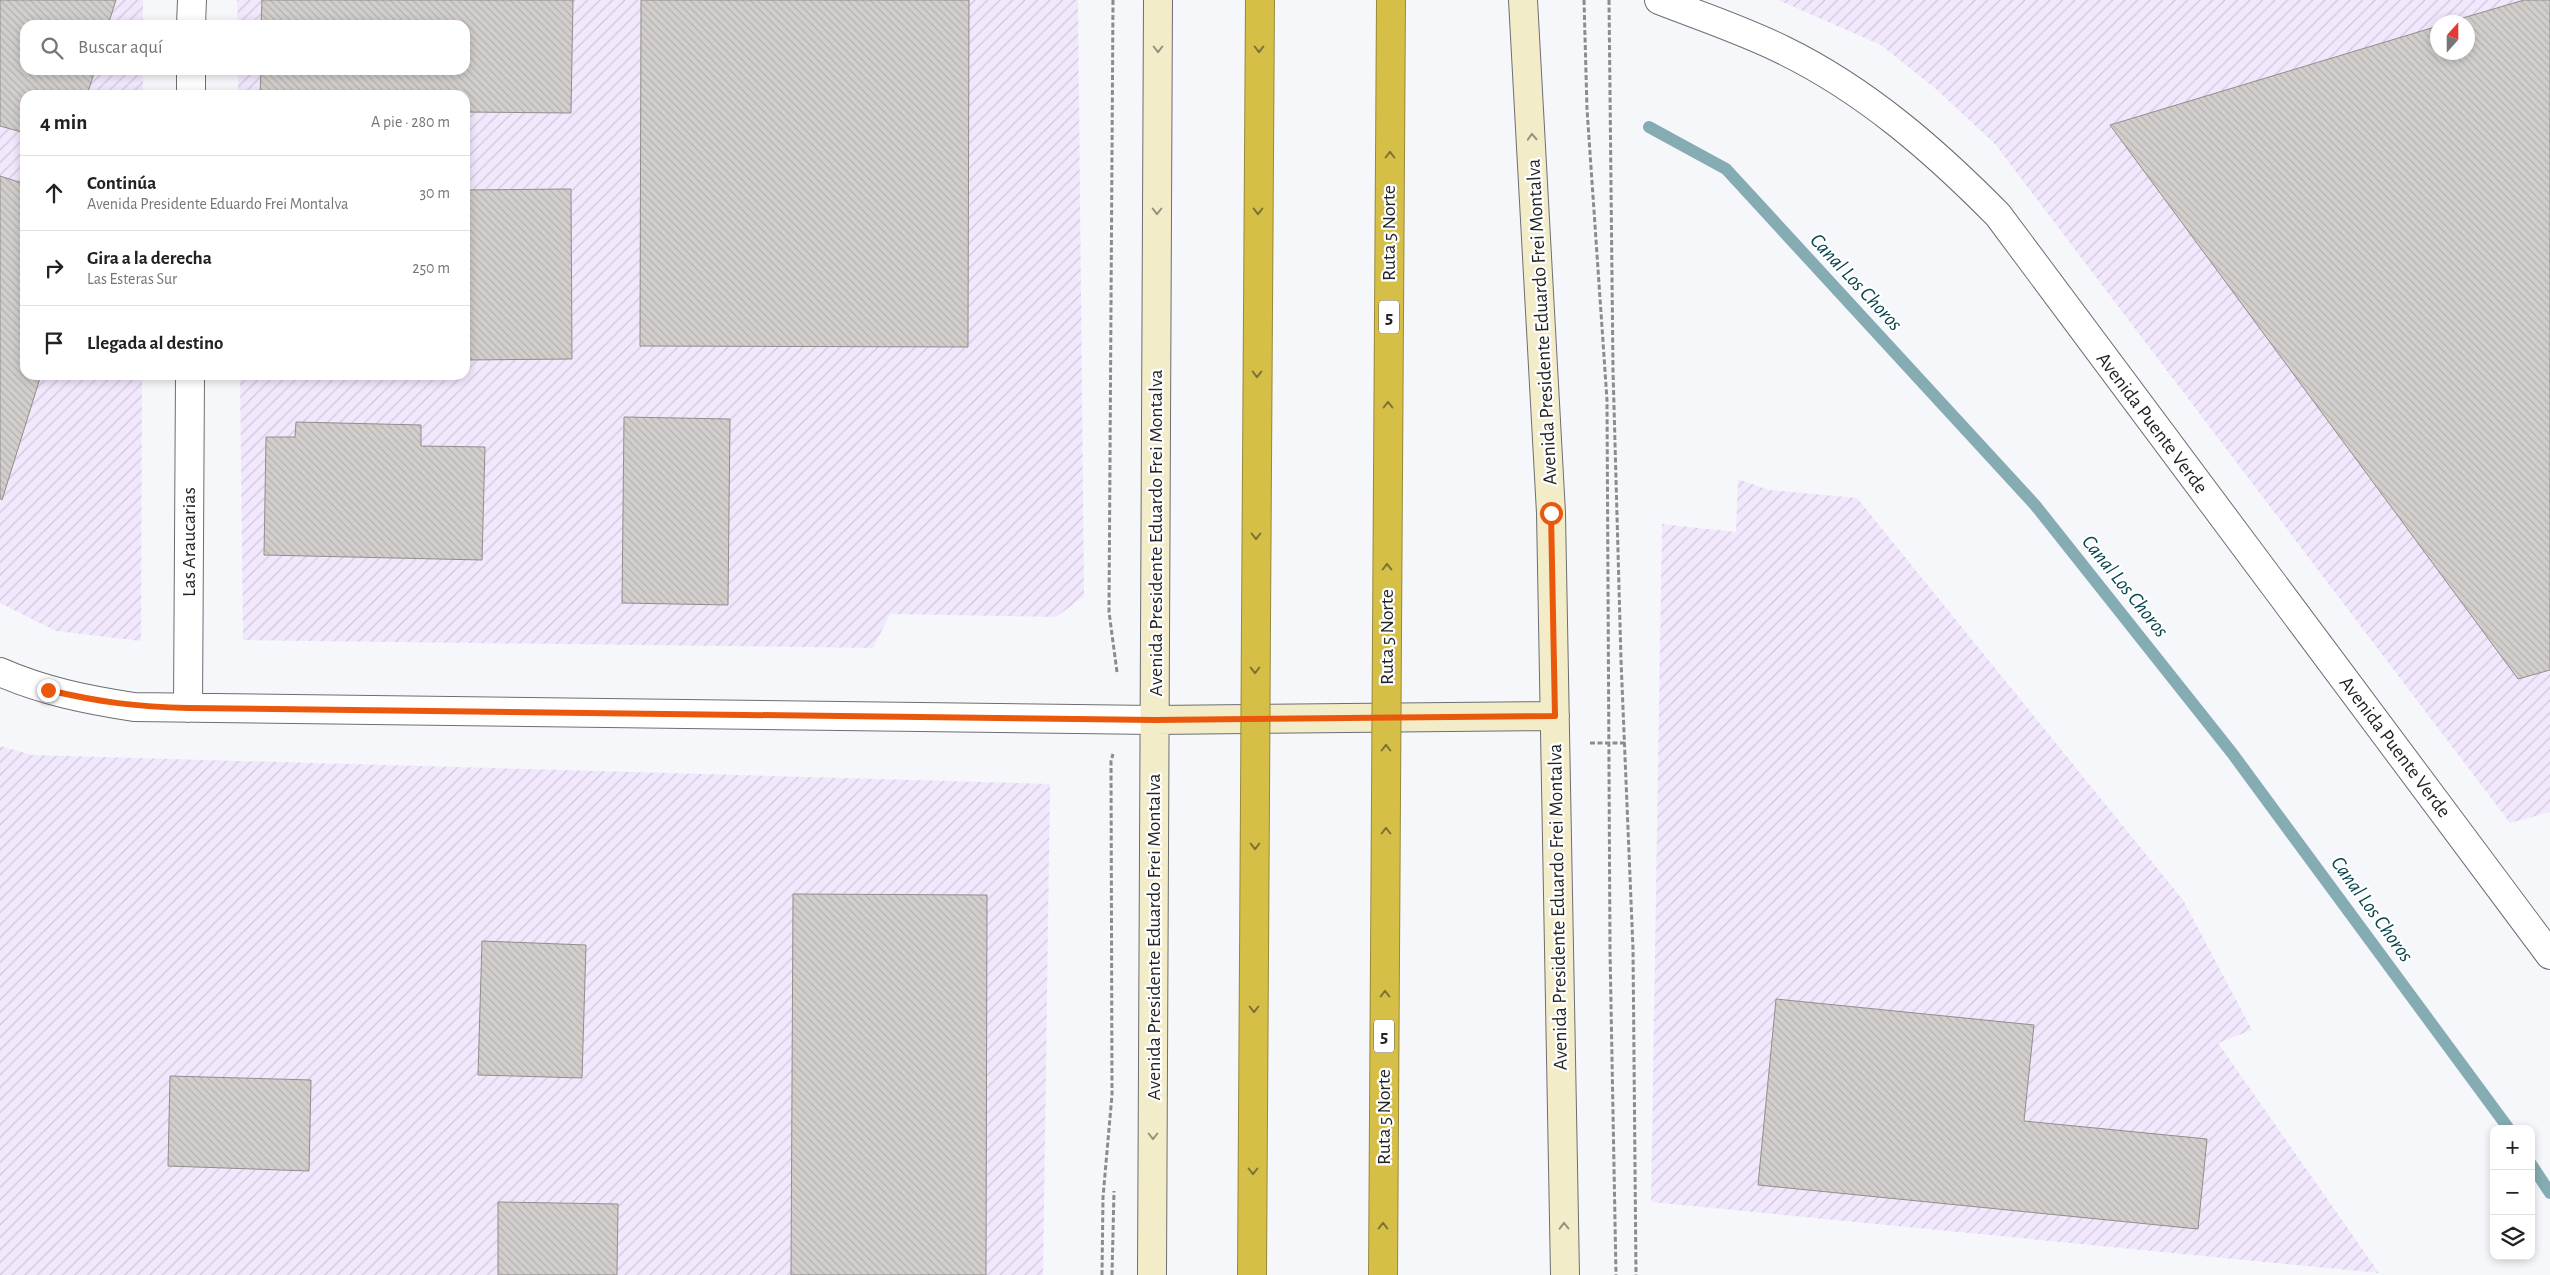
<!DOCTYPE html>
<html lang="es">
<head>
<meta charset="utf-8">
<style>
	:root { --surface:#fff; --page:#f6f6f6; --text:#222; --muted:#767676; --line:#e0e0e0 }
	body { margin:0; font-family:"Alegreya Sans",sans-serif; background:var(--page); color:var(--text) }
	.controls { position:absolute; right:15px; bottom:15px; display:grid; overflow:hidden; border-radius:10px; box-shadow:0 2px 8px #0003 }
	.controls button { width:45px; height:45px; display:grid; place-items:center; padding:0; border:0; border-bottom:1px solid var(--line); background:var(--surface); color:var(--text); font:25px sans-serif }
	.compass { position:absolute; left:2430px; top:15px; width:45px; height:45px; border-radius:50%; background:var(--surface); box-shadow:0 2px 8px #0003; rotate:21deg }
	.stop { position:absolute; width:15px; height:15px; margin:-11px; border:4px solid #ea580c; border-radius:50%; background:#fff }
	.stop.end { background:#ea580c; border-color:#fff; box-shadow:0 1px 5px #0008 }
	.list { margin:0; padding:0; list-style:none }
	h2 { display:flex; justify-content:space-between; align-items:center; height:65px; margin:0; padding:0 20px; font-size:21px }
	h2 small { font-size:16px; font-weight:400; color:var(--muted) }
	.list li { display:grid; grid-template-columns:32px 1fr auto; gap:15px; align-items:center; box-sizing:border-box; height:75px; padding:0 20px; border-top:1px solid var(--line) }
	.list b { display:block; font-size:19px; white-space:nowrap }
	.list p { margin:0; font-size:16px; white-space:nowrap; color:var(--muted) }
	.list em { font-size:16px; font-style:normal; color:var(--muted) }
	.icon { flex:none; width:28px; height:28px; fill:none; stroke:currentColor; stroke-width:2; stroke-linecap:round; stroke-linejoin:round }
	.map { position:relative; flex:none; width:2550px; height:1275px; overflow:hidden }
	.search { position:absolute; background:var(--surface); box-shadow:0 2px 8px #0003; left:20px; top:20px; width:450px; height:55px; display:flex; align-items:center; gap:12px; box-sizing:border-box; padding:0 18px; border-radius:15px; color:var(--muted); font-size:19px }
	.panel { position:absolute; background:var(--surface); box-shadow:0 2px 8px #0003; left:20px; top:90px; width:450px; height:290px; border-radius:15px }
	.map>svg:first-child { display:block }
	.industrial { fill:url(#industrial-furrows); fill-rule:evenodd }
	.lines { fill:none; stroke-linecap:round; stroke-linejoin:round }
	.stream { stroke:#85acb2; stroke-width:12 }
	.building { fill:url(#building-back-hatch); stroke:#928e8c }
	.minor-casing { stroke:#6d6e72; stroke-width:30 }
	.secondary-casing { stroke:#6d6e72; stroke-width:30 }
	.motorway-casing { stroke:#97893b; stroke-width:30 }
	.path { stroke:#8b8c8e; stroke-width:3; stroke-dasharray:5 2.5; stroke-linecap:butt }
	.minor { stroke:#fff; stroke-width:28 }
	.secondary { stroke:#f3ecc8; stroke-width:28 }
	.motorway { stroke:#d6bf47; stroke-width:28 }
	.motorway-bridge-casing { stroke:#97893b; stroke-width:30; stroke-linecap:butt }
	.motorway-bridge { stroke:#d6bf47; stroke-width:28 }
	.oneway { stroke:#95927f }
	.oneway2 { stroke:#7c7236 }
	.route { stroke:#ea580c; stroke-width:6 }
	.labels { text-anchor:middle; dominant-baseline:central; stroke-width:4.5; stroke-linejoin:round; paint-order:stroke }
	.shield { fill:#fff; stroke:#656666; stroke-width:1 }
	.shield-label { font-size:19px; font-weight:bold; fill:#232425 }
	.street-label { font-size:20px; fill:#232425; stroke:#fff }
	.water-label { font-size:21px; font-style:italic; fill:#0a464e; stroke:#fff }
</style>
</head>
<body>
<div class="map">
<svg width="2550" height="1275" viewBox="0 0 2550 1275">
	<defs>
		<pattern id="industrial-furrows" width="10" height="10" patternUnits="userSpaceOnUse" patternTransform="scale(1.25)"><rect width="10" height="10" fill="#f2e8fd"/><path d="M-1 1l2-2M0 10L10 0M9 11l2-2" fill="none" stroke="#cfc7d9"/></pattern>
		<pattern id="building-back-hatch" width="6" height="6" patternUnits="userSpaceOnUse" patternTransform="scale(1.25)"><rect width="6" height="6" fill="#d2cecc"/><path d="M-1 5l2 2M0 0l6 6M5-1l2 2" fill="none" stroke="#b4b1af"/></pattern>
	</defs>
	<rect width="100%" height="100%" fill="#f5f7fa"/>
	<!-- industrial -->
	<path class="industrial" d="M0,0H143V25H25V70H143V95H25V375H142L141,641L56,631L0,603Z
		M237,0H1078L1084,596L1056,617L890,614L873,648L243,640L240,375H465V95H238V70H465V25H238Z
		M1778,0H2550V812L2510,823L1995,144L1936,89L1881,45ZM2438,22H2468V52H2438Z
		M1738,479L1769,490L1857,498L2183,900L2252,1030L2218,1043L2379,1273L1651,1202L1662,524L1736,532Z
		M0,746L32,755L1050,784L1043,1275H0Z"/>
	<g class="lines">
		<!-- stream -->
		<path class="stream" d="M1649,127L1726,169L2035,505L2232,753L2509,1129
			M2531,1164L2550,1193"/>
	</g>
	<!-- building -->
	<path class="building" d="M0,0H116L108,25H25V70H95L87,95H25V133L0,126Z
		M262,0H573L571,113L465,112V95H260L261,70H465V25H261Z
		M641,0H969L968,347L640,346Z
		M2524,0H2550V670L2518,679L2110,125L2438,26V52H2468V22H2449Z
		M0,176L25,184V375H41L2,500L0,498Z
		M571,189L572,359L465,360V190Z
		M624,417L730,419L728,605L622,603Z
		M296,422L421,425V446L485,447L482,560L264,555L266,437H295Z
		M793,894L987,895L986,1275H791Z
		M482,941L586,945L582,1078L478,1075Z
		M1776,999L2034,1025L2024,1121L2207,1139L2198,1229L1758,1185Z
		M170,1076L311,1080L309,1171L168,1166Z
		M498,1202L618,1204L617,1275H498Z"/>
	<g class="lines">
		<defs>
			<path id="minor" d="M1659,0C1700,16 1743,30 1783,50C1865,90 1934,150 1998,215L2550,955
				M191,25L192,0
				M191,95V70
				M0,672C43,691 88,700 134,707L1155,720
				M188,708L190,375"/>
			<path id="secondary" d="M1523,0L1551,513L1565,1275
				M1155,720L1555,716
				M1152,1275L1158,0"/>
			<path id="motorway" d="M1256,621L1260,0
				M1387,634L1391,0
				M1252,1275L1255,798
				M1383,1275L1386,797"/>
		</defs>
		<!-- minor casing -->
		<use href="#minor" class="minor-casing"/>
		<!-- secondary casing -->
		<use href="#secondary" class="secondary-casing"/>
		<!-- motorway casing -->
		<use href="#motorway" class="motorway-casing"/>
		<!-- path -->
		<path class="path" d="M1113,0L1109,612L1117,672
			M1584,0L1587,109L1607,400L1610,950L1616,1275
			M1609,0L1613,370L1621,660L1633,949L1636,1275
			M1590,743H1625
			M1102,1275L1103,1197L1112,1095L1111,761L1113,754
			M1112,1275L1114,1191"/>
		<!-- minor -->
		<use href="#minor" class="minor"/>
		<!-- secondary -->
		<use href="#secondary" class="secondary"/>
		<!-- motorway -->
		<use href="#motorway" class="motorway"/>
		<defs>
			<path id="motorway-bridge" d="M1386,797L1387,634
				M1255,798L1256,621"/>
		</defs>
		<!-- motorway-bridge casing -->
		<use href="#motorway-bridge" class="motorway-bridge-casing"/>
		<!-- motorway-bridge -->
		<use href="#motorway-bridge" class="motorway-bridge"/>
	</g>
	<!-- one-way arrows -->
	<defs><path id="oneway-chevron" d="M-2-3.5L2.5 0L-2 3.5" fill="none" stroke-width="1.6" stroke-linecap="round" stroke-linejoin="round" transform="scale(1.25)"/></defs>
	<g class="oneway">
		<use href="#oneway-chevron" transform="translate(1158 49) rotate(90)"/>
		<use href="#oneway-chevron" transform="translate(1532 137) rotate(-93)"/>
		<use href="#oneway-chevron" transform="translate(1157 211) rotate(90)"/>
		<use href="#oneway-chevron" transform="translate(1153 1136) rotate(90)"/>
		<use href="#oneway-chevron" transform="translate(1564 1226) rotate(-91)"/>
	</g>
	<g class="oneway2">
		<use href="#oneway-chevron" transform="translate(1259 49) rotate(90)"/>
		<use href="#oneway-chevron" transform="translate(1390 155) rotate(-90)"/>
		<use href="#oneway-chevron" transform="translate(1258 211) rotate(90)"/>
		<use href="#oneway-chevron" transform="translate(1257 374) rotate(90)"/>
		<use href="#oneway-chevron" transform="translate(1388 405) rotate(-90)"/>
		<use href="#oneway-chevron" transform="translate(1256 536) rotate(90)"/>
		<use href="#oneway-chevron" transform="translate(1387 567) rotate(-90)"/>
		<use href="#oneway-chevron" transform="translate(1255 670) rotate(90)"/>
		<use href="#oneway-chevron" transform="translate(1386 748) rotate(-90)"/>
		<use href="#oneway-chevron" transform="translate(1386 831) rotate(-90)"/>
		<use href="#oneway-chevron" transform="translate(1255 846) rotate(90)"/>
		<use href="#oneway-chevron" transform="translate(1385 994) rotate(-90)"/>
		<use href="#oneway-chevron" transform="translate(1254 1009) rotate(90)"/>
		<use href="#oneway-chevron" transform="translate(1253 1171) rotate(90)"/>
		<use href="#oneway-chevron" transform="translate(1383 1226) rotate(-90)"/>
	</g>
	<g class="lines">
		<!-- route -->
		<path class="route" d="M48,690C99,702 137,707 188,708L1155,720L1555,716L1551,513"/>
	</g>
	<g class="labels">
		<!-- shield labels -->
		<g class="shield">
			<rect x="1379" y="300.5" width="20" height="33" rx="4"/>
			<rect x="1374" y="1019.5" width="20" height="33" rx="4"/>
		</g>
		<g class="shield-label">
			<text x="1389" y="317">5</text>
			<text x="1384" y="1036">5</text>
		</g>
		<!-- street labels -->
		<g class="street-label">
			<text transform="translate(1389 233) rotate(-90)">Ruta 5 Norte</text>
			<text transform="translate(1542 322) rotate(-93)">Avenida Presidente Eduardo Frei Montalva</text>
			<text transform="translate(2152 423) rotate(53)">Avenida Puente Verde</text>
			<text transform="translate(1156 533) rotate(-90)">Avenida Presidente Eduardo Frei Montalva</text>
			<text transform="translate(189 542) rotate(-90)">Las Araucarias</text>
			<text transform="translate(1387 637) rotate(-90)">Ruta 5 Norte</text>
			<text transform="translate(2395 747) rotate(53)">Avenida Puente Verde</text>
			<text transform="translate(1558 907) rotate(-91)">Avenida Presidente Eduardo Frei Montalva</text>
			<text transform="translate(1154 937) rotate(-90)">Avenida Presidente Eduardo Frei Montalva</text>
			<text transform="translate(1384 1117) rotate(-90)">Ruta 5 Norte</text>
		</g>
		<!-- water labels -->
		<g class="water-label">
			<text transform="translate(1856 282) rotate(47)">Canal Los Choros</text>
			<text transform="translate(2125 586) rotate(51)">Canal Los Choros</text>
			<text transform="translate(2372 909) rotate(54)">Canal Los Choros</text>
		</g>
	</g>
</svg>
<div class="controls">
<button>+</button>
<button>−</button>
<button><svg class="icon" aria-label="layers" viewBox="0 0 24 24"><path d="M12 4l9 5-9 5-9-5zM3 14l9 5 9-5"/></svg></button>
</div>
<svg class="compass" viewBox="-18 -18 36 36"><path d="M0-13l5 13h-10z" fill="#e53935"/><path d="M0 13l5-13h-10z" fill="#767676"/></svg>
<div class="stop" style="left:1551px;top:513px"></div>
<div class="stop end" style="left:48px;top:690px"></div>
<div class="search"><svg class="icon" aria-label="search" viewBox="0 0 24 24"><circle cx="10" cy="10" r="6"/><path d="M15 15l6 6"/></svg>Buscar aquí</div>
<section class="panel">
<h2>4 min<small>A pie · 280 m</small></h2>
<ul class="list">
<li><svg class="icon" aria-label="ahead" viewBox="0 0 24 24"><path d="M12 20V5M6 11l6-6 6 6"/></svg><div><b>Continúa</b><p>Avenida Presidente Eduardo Frei Montalva</p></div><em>30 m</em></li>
<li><svg class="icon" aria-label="right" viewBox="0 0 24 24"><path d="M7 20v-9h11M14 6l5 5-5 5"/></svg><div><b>Gira a la derecha</b><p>Las Esteras Sur</p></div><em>250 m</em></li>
<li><svg class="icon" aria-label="arrive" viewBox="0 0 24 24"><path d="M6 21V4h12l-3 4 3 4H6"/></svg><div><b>Llegada al destino</b></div></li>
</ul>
</section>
</div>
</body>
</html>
